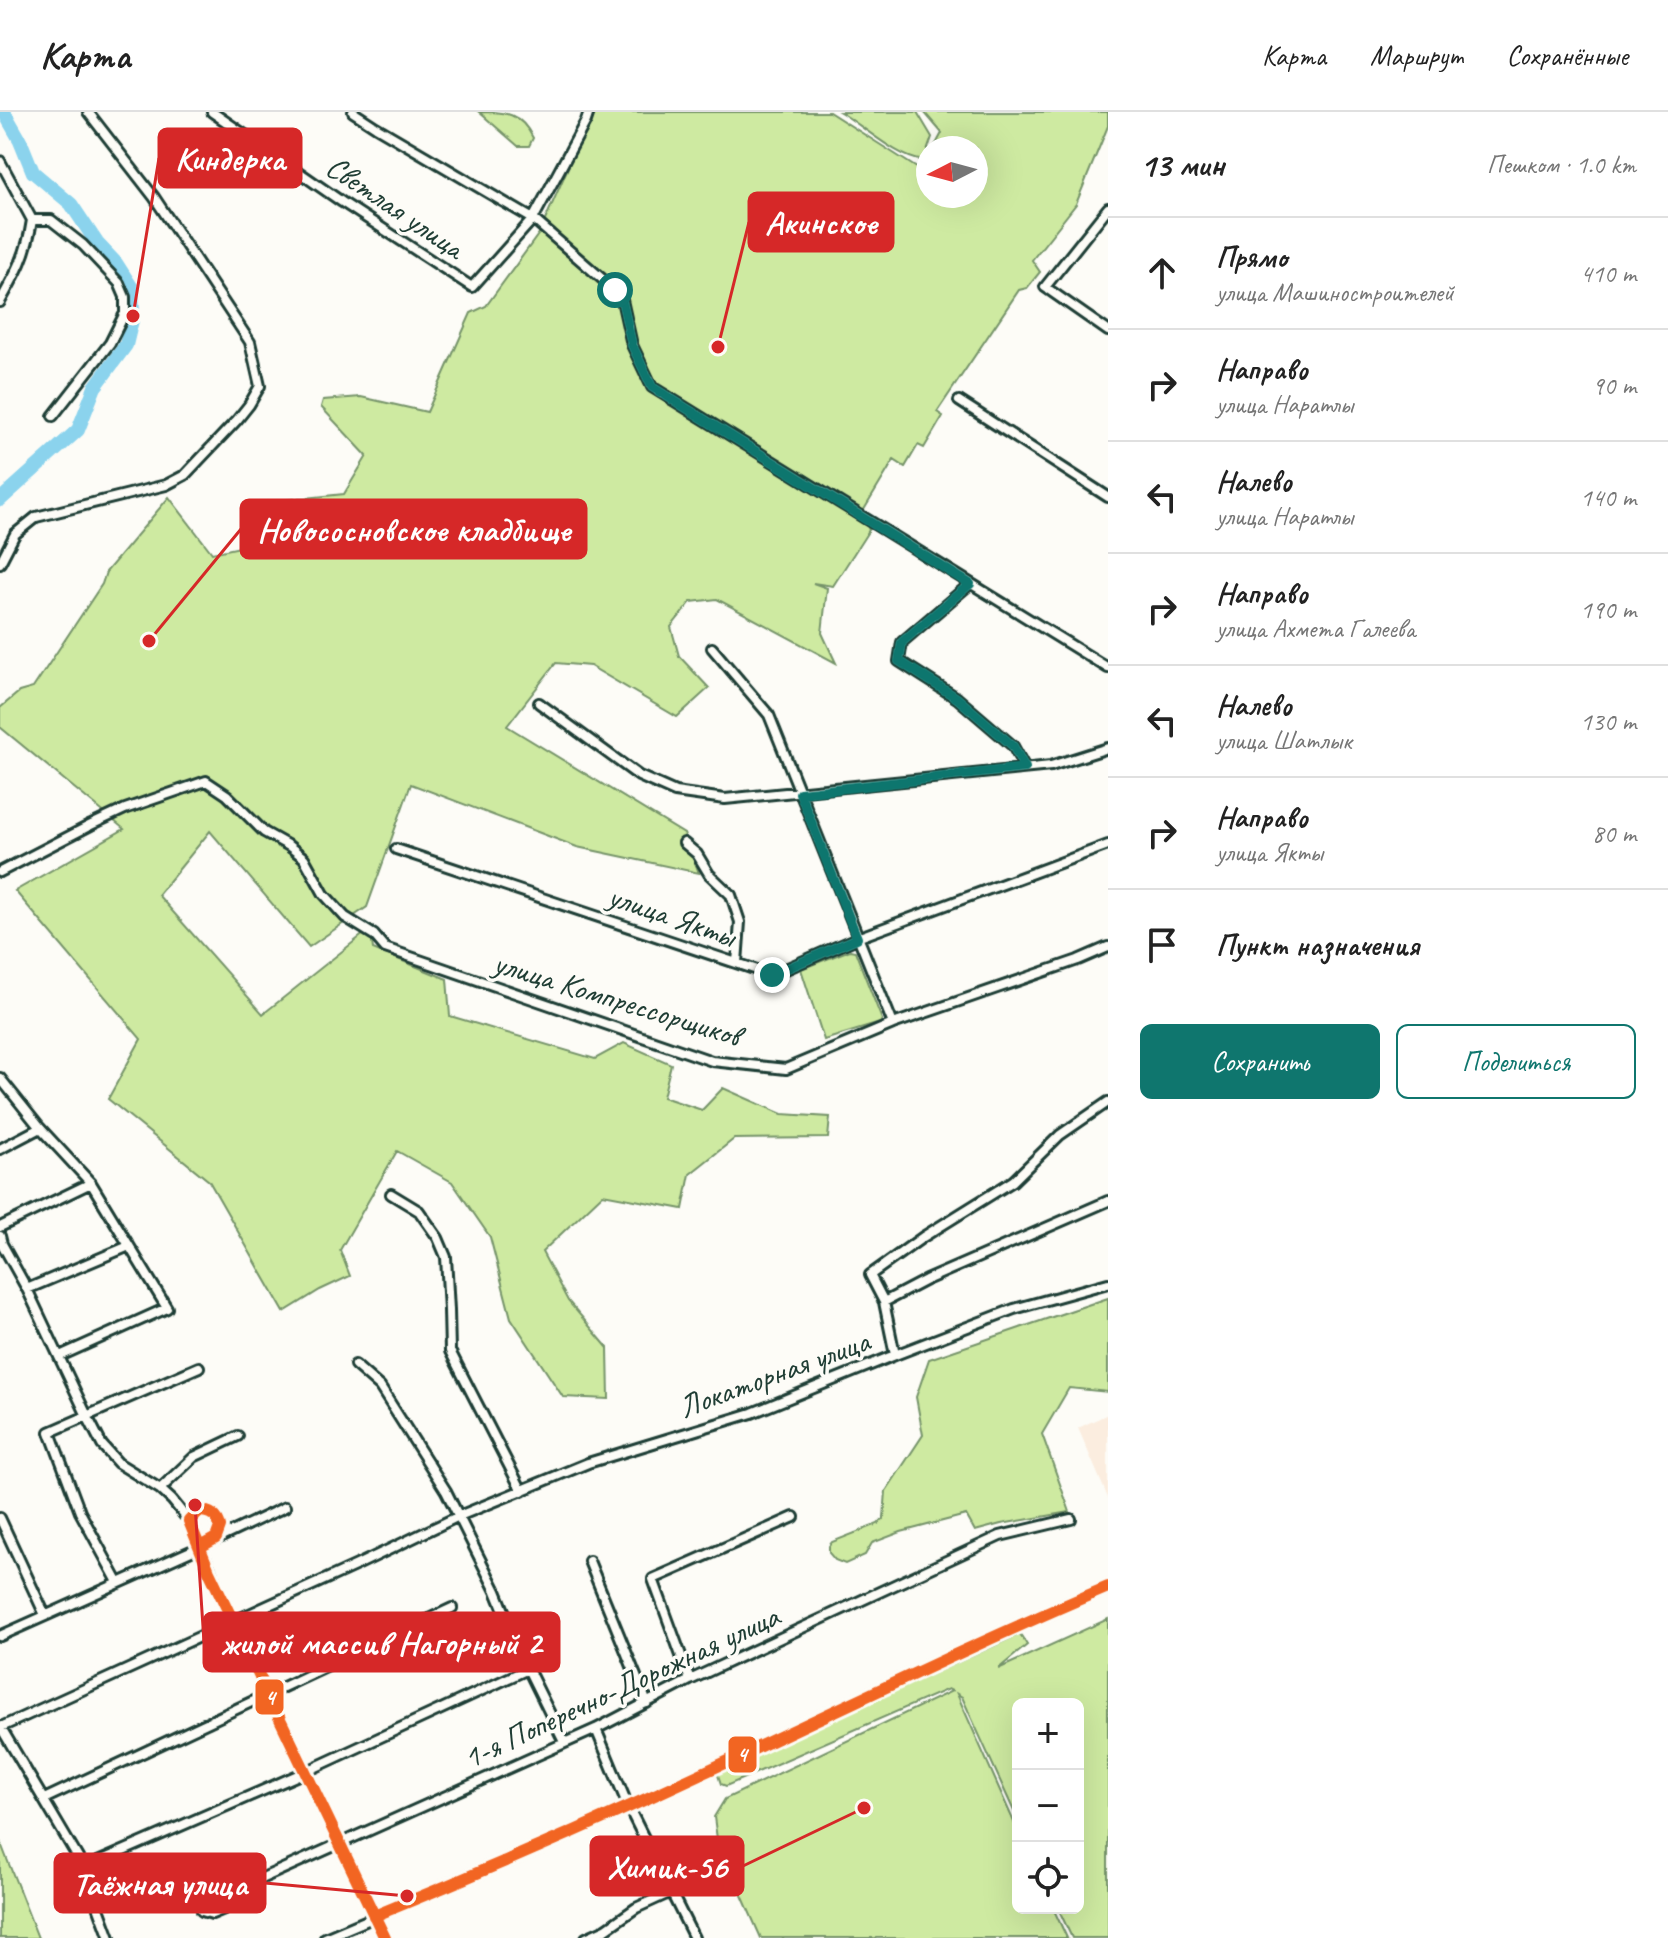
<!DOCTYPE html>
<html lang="ru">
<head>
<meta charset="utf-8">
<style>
	:root { --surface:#fff; --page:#f2f2f2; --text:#222; --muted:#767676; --line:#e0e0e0; --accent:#0f766e }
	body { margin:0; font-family:Caveat,sans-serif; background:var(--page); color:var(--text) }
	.controls { position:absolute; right:24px; bottom:24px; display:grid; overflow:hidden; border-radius:12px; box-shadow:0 8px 32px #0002 }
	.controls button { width:72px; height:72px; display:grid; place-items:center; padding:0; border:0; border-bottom:2px solid var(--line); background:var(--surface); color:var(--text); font:40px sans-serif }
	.compass { position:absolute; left:916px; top:24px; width:72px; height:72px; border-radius:50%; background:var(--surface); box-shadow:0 8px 32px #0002; rotate:264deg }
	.stop { position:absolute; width:24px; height:24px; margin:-18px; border:6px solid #0f766e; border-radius:50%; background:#fff }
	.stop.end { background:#0f766e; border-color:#fff; box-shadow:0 2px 8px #0008 }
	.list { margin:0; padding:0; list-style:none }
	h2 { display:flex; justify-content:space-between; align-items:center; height:104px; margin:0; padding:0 32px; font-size:34px }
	h2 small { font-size:26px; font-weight:400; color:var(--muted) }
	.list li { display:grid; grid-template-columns:52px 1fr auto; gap:24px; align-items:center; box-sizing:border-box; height:112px; padding:0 32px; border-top:2px solid var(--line) }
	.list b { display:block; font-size:30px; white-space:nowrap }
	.list p { margin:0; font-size:26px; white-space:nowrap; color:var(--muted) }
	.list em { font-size:26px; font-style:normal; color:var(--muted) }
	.actions { display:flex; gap:16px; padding:24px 32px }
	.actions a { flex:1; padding:18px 0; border:2px solid var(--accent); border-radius:12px; text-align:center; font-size:28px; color:var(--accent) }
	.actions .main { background:var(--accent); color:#fff }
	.icon { flex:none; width:44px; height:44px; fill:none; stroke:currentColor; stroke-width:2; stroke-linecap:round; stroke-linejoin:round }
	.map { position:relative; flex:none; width:1108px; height:1826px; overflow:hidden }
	header { display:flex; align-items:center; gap:48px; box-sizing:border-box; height:112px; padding:0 40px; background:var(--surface); border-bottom:2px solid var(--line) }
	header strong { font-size:38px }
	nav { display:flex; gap:44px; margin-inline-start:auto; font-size:28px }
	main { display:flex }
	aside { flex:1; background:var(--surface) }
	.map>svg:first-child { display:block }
	.built { fill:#fbeddf }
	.green { fill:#ceeaa1; stroke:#76946a; stroke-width:2 }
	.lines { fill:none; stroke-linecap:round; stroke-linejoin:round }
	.river { stroke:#8bd3ed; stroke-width:14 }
	.minor-casing { stroke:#1f3d34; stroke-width:14 }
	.minor { stroke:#fdfcf7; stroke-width:8 }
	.bus-1-casing { stroke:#fdfcf7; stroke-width:18 }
	.bus-1 { stroke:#f26522; stroke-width:12 }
	.route { stroke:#0f766e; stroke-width:10 }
	.labels { text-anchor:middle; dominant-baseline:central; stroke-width:7; stroke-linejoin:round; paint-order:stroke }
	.street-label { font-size:32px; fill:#1f3d34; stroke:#fdfcf7 }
	.leader { fill:none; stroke:#d62828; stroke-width:3 }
	.callout-dot { fill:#d62828; stroke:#fdfcf7; stroke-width:3 }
	.callout { fill:#d62828; stroke:#d62828; stroke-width:3 }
	.callout-label { font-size:34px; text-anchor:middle; font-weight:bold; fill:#fff }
	.line-badge { stroke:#fdfcf7; stroke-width:3 }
	.badge-label { font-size:22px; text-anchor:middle; font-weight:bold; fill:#fff }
</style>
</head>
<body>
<header>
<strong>Карта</strong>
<nav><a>Карта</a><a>Маршрут</a><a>Сохранённые</a></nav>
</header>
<main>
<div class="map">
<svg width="1108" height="1826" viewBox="0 0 1108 1826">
	<rect width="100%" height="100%" fill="#fdfcf7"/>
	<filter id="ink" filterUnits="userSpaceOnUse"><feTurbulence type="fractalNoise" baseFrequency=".0125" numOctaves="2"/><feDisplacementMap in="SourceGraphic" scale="16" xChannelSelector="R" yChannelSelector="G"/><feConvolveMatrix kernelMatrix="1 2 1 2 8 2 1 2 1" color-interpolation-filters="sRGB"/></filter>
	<g filter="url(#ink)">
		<!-- built -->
		<path class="built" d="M1108,1302V1386L1078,1316Z"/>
		<!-- green -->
		<path class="green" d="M479,0C506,0 520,0 533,26L529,34H518Z
			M592,0H829L920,58L928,46V84H976V36H934L942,21L924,0H1108V14L1076,92L1032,148L1040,160L1027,176L1019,178L937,300L943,304L924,336L918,333L905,355L894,348L862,401L869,418L833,474L813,471L827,476L822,521L836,551L717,487L691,490L671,515L679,544L709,576L677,605L590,554L556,551L507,614L684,722L699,761L577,735L411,672L367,795L309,835L210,719L158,783L263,902L370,817L373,837L447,867L450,904L595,947L624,931L671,952L663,985L702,998L723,976L782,1002L830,1005L828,1026L734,1027L690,1062L683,1097L603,1082L542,1140L568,1189L608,1236L609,1287L563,1285L511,1206L490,1125L452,1070L397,1039L340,1138L350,1164L320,1178L284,1200L209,1069L108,987L141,927L15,779L124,717L0,615V596L19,580L33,576L102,472L106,460L169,385L212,441L259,431L258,391L344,382L367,344L321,295L323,288L361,285L427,300L471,201L486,194L540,120Z
			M840,0H917L932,25L924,48C903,50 860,12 840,0Z
			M850,838L855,839L882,908L880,911L824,928L801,857Z
			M1108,1186V1280L1069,1276L1042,1322L1070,1400L1001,1412L975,1419L966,1403L901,1420L872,1431L865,1443L845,1452L835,1448L829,1441V1434L832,1430L878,1412L884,1406L886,1379L923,1323L916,1285L929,1247Z
			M1108,1507V1826H1072L1058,1796H1078V1592H1018V1708L962,1585L957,1582L1018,1719V1796H1053L1067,1826H761L717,1727L714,1705L725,1687L952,1579L948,1577L726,1674L721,1672L717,1660L1020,1522L1027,1533L998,1557Z
			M0,1729L5,1742L38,1826H0Z"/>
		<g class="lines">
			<!-- river -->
			<path class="river" d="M0,388L78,318L95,275L126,233L133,204L132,176L116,151L97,131L71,92L33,60L20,28L4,0"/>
			<defs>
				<path id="minor" d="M212,0L342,90L472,175L533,107L586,9L589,0
					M353,0L376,15L533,107L615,178L622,188L632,233L652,275L1108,556
					M0,49L32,108
					M1108,96L1045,175L1108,219
					M32,108H51L83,133L119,171L125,185V201L110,231L53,304
					M0,190C17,160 27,142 32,108
					M959,289L1108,385
					M0,451L15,422L36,405L166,373L185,363L237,308L249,293L260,274L250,230L154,85L88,0
					M970,472L902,530L899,549L957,586L1013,634L1025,656
					M712,536L769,603L893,912
					M539,591L639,664L675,680L725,687L1051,654L1108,636
					M684,731L697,742L709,762L731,783L740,810L737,851
					M396,737L772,863L857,826L1108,733
					M0,760L91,713L125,697L206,669L227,683L264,720L289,734L304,746L324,782L345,805L374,823L385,836L712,949L786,957L893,912L1078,848L1108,835
					M0,966L40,1016L91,1071L167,1196L60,1244
					M0,1037L40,1016
					M391,1082L419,1099L438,1126L446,1145L449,1198L450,1239L522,1379
					M0,1115L91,1071
					M0,1124L2,1132L27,1177L87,1304L102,1333L118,1351L160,1377L172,1388L189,1409L233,1509L385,1826
					M27,1177L129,1134
					M884,1190L926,1168L1108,1089
					M895,1243L884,1190L870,1163L923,1125L1013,1069L1060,1023L1108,990
					M355,1253L380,1275L446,1379L496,1479L528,1557L564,1630
					M160,1377L194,1345L238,1324
					M0,1406L45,1503
					M589,1449L647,1591
					M118,1470L80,1400L50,1320L199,1255
					M0,1524L200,1435L285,1395
					M690,1568L653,1467L794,1405
					M0,1614L84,1756L110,1826
					M1,1615L357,1453L459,1404L588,1351L752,1301L895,1243L1014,1197L1108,1171
					M596,1617L628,1694L694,1826
					M44,1687L452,1496
					M84,1756L305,1660L528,1557
					M202,1799L212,1802L224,1797L247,1773L596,1617L690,1568L1000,1424L1071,1407
					M325,1826L462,1768L646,1687L1025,1510L1108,1475
					M586,1826L606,1817L636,1796L671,1780"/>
			</defs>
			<!-- minor casing -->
			<use href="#minor" class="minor-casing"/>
			<!-- minor -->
			<use href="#minor" class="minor"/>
			<defs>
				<path id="bus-1" d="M200,1435L216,1426L220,1415C218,1404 210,1399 199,1399L189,1409L209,1459L385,1826
					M374,1804C465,1767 556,1728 646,1687C800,1617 952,1541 1108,1475"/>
			</defs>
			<!-- bus-1 casing -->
			<use href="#bus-1" class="bus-1-casing"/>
			<!-- bus-1 -->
			<use href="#bus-1" class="bus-1"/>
		</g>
	</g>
	<g class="lines" filter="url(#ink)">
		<!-- route -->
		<path class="route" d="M615,178L622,188L632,233L652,275L970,472L902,530L899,549L957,586L1013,634L1025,656L800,681L857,826L772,863"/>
	</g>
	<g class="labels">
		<!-- street labels -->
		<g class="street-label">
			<text transform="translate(395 95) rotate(34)">Светлая улица</text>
			<text transform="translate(672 804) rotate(19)">улица Якты</text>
			<text transform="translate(617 887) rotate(17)">улица Компрессорщиков</text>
			<text transform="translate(774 1262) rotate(-20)">Локаторная улица</text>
			<text transform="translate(621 1575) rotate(-25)">1-я Поперечно-Дорожная улица</text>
		</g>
	</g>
	<!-- callouts -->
	<path class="leader" d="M133 204L159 46M718 235L749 110M149 529L241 417M195 1393L204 1530M864 1696L743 1754M407 1784L265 1771"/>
	<g class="callout-dot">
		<circle cx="133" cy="204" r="8"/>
		<circle cx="718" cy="235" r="8"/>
		<circle cx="149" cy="529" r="8"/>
		<circle cx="195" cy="1393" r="8"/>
		<circle cx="864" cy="1696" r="8"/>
		<circle cx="407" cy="1784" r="8"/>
	</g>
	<g class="callout">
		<rect x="159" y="17" width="142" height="58" rx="8"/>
		<rect x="749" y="81" width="144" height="58" rx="8"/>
		<rect x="241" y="388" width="345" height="58" rx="8"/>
		<rect x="204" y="1501" width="355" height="58" rx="8"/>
		<rect x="591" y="1725" width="152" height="58" rx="8"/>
		<rect x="55" y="1742" width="210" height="58" rx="8"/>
	</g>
	<g class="callout-label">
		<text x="230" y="58">Киндерка</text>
		<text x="821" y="122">Акинское</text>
		<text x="414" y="429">Новососновское кладбище</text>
		<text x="381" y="1542">жилой массив Нагорный 2</text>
		<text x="667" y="1766">Химик-56</text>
		<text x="160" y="1783">Таёжная улица</text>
	</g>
	<g class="line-badge">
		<rect x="254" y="1566" width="31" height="38" rx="8" fill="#f26522"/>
		<rect x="727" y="1623" width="31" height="39" rx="8" fill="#f26522"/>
	</g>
	<g class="badge-label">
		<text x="270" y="1593">4</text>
		<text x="742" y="1650">4</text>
	</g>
</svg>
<div class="controls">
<button>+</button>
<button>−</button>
<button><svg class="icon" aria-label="locate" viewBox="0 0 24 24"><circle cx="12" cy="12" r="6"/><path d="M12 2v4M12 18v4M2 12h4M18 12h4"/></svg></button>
</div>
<svg class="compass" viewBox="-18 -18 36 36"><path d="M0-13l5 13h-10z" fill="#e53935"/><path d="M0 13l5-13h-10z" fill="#767676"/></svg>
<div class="stop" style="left:615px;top:178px"></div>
<div class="stop end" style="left:772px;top:863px"></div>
</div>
<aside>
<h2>13 мин<small>Пешком · 1.0 km</small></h2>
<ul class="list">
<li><svg class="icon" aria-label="ahead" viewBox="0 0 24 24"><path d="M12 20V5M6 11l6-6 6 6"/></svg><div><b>Прямо</b><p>улица Машиностроителей</p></div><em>410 m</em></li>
<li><svg class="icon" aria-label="right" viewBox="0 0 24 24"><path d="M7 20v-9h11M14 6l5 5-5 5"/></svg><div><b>Направо</b><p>улица Наратлы</p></div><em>90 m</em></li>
<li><svg class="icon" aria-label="left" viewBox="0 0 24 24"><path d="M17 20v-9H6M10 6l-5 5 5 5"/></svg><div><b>Налево</b><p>улица Наратлы</p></div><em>140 m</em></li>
<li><svg class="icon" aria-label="right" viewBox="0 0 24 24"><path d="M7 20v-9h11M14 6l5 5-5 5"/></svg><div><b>Направо</b><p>улица Ахмета Галеева</p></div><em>190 m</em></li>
<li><svg class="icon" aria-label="left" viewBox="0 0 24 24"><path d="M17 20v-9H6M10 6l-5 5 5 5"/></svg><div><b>Налево</b><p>улица Шатлык</p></div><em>130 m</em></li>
<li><svg class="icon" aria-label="right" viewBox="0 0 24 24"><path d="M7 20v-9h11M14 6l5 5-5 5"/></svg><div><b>Направо</b><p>улица Якты</p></div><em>80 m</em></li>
<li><svg class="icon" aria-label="arrive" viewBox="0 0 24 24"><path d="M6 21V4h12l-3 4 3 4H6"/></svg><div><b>Пункт назначения</b></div></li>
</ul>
<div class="actions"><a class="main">Сохранить</a><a>Поделиться</a></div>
</aside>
</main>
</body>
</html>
